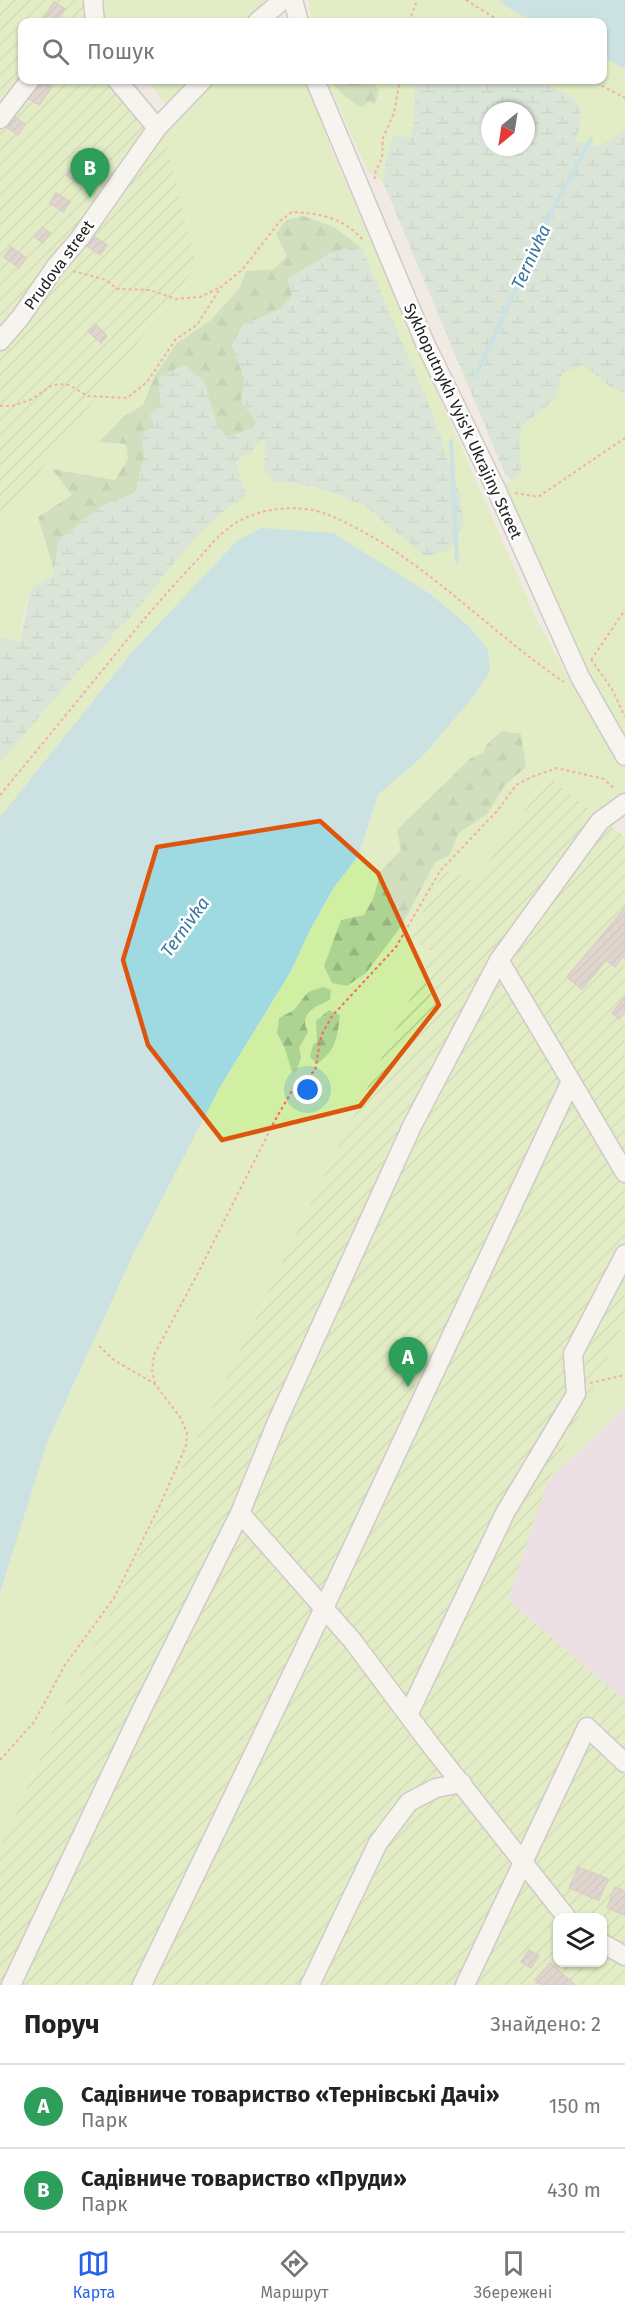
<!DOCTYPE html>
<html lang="uk">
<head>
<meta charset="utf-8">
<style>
	:root { --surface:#fff; --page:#f6f6f6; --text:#222; --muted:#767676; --line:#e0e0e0; --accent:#2563eb }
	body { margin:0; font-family:"Fira Sans",sans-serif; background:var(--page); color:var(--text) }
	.controls { position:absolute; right:18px; bottom:18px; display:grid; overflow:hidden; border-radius:12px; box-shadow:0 2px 4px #0004 }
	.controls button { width:54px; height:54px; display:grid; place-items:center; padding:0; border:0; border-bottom:2px solid var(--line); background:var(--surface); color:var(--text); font:30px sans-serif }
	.compass { position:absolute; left:481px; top:102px; width:54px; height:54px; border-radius:50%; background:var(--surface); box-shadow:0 2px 4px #0004; rotate:210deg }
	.you { position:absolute; left:308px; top:1090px; width:21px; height:21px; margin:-15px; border:4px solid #fff; border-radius:50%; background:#1a73e8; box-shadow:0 0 0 9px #1a73e833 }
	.badge { display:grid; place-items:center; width:39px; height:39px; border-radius:50%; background:var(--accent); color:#fff; font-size:20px; font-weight:700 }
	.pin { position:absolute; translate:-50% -50px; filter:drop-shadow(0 2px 3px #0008) }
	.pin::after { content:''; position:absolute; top:32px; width:21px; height:18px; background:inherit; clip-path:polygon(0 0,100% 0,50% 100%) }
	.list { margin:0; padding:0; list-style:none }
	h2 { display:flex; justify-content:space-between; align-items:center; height:78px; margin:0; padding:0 24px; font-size:26px }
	h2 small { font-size:20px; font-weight:400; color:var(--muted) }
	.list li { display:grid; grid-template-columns:39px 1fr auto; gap:18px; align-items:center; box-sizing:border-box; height:84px; padding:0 24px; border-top:2px solid var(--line) }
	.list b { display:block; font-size:22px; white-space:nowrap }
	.list p { margin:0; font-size:20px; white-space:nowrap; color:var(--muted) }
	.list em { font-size:20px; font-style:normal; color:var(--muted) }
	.icon { flex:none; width:33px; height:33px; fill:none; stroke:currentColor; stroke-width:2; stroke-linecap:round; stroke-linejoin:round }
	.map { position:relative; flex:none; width:625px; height:1985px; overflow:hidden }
	.search { position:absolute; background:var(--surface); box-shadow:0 2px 4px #0004; left:18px; right:18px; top:18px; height:66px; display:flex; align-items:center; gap:15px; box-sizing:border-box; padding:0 21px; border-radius:12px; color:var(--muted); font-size:22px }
	.sheet { height:246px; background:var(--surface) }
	nav { display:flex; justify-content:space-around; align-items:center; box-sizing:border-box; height:84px; border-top:2px solid var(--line); background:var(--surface); font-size:16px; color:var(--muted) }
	nav a { display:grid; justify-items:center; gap:3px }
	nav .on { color:var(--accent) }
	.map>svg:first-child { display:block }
	.industrial { fill:#e9d4e8 }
	.grass { fill:#d1efa3 }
	.forest { fill:url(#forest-firs) }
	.wetland { fill:url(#wetland-marsh); fill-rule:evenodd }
	.garden { fill:url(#garden-furrows); fill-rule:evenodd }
	.water { fill:#9fdae2 }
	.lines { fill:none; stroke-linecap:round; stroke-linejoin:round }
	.stream { stroke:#9fdae2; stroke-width:4.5 }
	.building { fill:url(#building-hatch); stroke:#c3aea4; stroke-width:1.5 }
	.minor-casing { stroke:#a5a5a5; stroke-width:21 }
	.path { stroke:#ff6466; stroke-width:2; stroke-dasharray:3 3; stroke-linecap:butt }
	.minor { stroke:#fff; stroke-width:18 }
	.marked { fill:none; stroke:#de560d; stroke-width:4.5; stroke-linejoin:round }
	.labels { text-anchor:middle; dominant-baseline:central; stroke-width:5; stroke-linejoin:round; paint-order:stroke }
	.street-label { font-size:16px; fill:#1e1e1e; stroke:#fff }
	.water-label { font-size:18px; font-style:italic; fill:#3a779d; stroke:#fff }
</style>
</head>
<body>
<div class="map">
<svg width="625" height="1985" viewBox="0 0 625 1985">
	<defs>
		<pattern id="forest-firs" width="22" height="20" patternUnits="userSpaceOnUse" patternTransform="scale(1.5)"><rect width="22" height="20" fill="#add393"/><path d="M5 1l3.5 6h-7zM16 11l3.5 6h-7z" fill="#94b57e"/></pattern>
		<pattern id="wetland-marsh" width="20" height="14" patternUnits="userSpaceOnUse" patternTransform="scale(1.5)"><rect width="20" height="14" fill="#bedfcc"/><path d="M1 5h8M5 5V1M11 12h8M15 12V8" fill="none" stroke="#a3bfaf"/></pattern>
		<pattern id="garden-furrows" width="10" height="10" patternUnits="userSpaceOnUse" patternTransform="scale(1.5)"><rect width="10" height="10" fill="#d1efa3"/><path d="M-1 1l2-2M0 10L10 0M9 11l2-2" fill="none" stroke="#b3cc8c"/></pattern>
		<pattern id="building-hatch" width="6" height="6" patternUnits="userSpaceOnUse" patternTransform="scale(1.5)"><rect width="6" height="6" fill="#ccbfb8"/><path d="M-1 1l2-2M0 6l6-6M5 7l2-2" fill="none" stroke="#afa49e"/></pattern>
	</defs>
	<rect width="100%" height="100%" fill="#f0eae2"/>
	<!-- industrial -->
	<path class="industrial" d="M625,1407V1701L508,1600L548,1481Z"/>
	<!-- grass -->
	<path class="grass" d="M100,0H266L248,22H104Z
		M308,0H499L507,7L537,22H313Z
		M603,57L625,69V133L622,132L599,146L576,142C585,96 577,101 540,80H602Z
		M147,80H197L170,110Z
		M214,80H306L333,154L536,618L572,685L616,759L625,771V797L600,817L548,778L475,882L445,869L410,937L433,952L190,1453L59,1717L0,1849V1593L48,1440L133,1255L220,1087L291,971L310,930L333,889L358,856L378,795L422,757L474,696L470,627L429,593L333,534L133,651L0,817V763L82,667L107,644L116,630L127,621C159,584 204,516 247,496L236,463L242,455H251L257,444L265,437L264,469L287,482L325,490L365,506L426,557L334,227C307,218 296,207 276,234L287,255L274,269L246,271L240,287L211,320L177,343L155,375L143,405L124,416L100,442L126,444L128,459L115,481L53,470L72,495L38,517L54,570L53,576L31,588L23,616L20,642L0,637V354L107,216L176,114Z
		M327,80H420L414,90L415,117L410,137L386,161L383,182L368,171Z
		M584,365L610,387L625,393V743L593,686L502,486L512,481L522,426L556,398L561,373Z
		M625,1240V1407L548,1481Z"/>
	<!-- forest -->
	<path class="forest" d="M331,80H372L379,90L375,104L368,102L363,107C355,106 333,87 331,80Z
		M303,216L334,227L362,248H346L288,279L292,295L282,308L243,325L232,345L245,380L241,401L256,421L254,428L226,438L217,425L204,382L159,378L161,403L154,426L141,434L145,455L135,493L100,507L59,540L54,570L38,517L72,495L52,469L115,480L128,459L126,444L99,442L124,416L143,405L155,375L177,343L211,320L240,287L246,271L274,269L287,256L276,234L286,220Z
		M502,731L521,734L526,767L504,786L488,813L459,833L449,856L435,862L402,925L366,973L347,986L332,983L324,966L341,920L364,915L373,899L381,871L401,850L397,830L471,758L483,753L486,745Z
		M323,987L331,990L330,1000C315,1007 298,1013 308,1032L299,1048L301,1057L297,1070L292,1072L285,1049L277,1033L279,1018L294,1010L308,992Z
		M329,1010L340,1015C337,1038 337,1049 317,1064L310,1057L313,1045L317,1042L316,1021Z"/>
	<!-- wetland -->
	<path class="wetland" d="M420,80H540L576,100L581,115L576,142L599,146L622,132L625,133V393L610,387L584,365L562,373L556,398L522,426L520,436L521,473L512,481L505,474L383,182L386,161L394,136L410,137L415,117L414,90ZM490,111H526V147H490Z
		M346,248H362L434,417L460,496L464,525L448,550L426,557L365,506L325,490L288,482L274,483L264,469L265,438L257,444L251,455H242L236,463L247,496C205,516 159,584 127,621L116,630L107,644L82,667L0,763V637L20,642L31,588L53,576L59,540L100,507L135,493L145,455L141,434L154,426L150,415L161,403L158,378L184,364L204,382L217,425L226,438L254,428L256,421L241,401L245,380L232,345L243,325L282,308L292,295L288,279L328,254Z"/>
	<!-- garden -->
	<path class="garden" d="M0,0H100L104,22H22V80H131L160,114L196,267L0,523Z
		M548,777L625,837V1321L548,1481L508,1600L625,1701V1985H0V1849L59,1717L190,1453L433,952L409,938L445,869L475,882ZM558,1918H602V1962H558Z"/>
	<!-- water -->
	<path class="water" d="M499,0H625V69L603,57L602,22C564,22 529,29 499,0Z
		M261,528L333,533L429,593L470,627L488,650L490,671L474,696L422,757L378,795L358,856L333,889L310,930L291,971L220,1087L133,1255L48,1440L0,1593V817L133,651L237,541Z"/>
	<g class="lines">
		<!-- stream -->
		<path class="stream" d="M475,377L552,211L591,139
			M451,441L457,561"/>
	</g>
	<!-- building -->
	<path class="building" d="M54,2L65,9L56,22H52L44,17Z
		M38,80L52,87L39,105L26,97Z
		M12,115L25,124L18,135L5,126Z
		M75,161L89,170L79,184L66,175Z
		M56,193L70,202L63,212L50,203Z
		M42,227L50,233L43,243L35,237Z
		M93,236L107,245L100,255L87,246Z
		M11,247L26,258L19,268L4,257Z
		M95,324L107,336L101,343L88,331Z
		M625,908V958L623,956L615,967L606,960L582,989L567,977Z
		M625,997V1012L619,1019L612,1013Z
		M578,1867L608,1879L599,1900L569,1888Z
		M615,1887L625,1891V1915L607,1908Z
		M529,1950L539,1956L531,1968L521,1962Z
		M550,1963L574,1984L573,1985H541L535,1980Z"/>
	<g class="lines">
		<defs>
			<path id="minor" d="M93,0L95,22
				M293,0L299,22
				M257,22L283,0
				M117,80L157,128
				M315,80L425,343L497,491L580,677L625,756
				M0,119L30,80
				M0,341L20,318L56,266L80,238L157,128L203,80
				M571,1081L625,1173
				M240,1513L352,1640L429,1743L567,1918
				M408,1715L505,1513L576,1394L573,1354L625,1254
				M602,1943L625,1956
				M11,1985L142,1709L240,1513L277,1422L412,1126L499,960L600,821L625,803
				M142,1985L324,1608L571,1081L499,960
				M310,1985L378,1843L409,1802L436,1788L462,1783
				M465,1985L587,1727L625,1763"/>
		</defs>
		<!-- minor casing -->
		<use href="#minor" class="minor-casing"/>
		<!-- path -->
		<path class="path" d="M466,0L501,22
			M409,22L417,0
			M591,80L625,98
			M375,179L374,175L382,158L383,138L394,113L400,80
			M73,271L106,280L117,289L150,290L176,299L200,297L221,287
			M0,406H12L30,400L51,386L59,384L69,385L88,396L127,398L147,382L176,339L197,325L221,287L242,270L280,221L292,212C319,213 344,218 363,240
			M515,493L538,497L625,438
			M591,659L613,691L625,717
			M591,660L625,610
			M0,795C44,742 88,688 132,634C154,607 177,581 201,556C209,547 217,537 226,530C252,508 297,502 329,515C419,553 484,628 564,682
			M590,1383L625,1375
			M155,1384L152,1370L154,1355L197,1275L274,1122L296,1084L315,1071L321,1036L332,1016L396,947L440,871L498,810L516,785L534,776L557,768L604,779L615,789
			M0,1760L34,1722L65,1665L114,1598L160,1505L186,1446L187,1433L180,1417L155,1384L114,1360L97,1344"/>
		<!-- minor -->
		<use href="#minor" class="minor"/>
	</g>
	<!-- marked area -->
	<path d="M0 0H625V1985H0ZM320,821L378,873L439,1005L360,1106L222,1140L148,1045L123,960L157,847Z" fill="#f0eae2" fill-opacity=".55" fill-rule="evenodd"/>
	<path class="marked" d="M320,821L378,873L439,1005L360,1106L222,1140L148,1045L123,960L157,847Z"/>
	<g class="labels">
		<!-- street labels -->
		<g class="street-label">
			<text transform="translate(59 265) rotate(-54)">Prudova street</text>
			<text transform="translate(463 421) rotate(65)">Sykhoputnykh Vyis'k Ukrajiny Street</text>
		</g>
		<!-- water labels -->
		<g class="water-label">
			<text transform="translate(531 257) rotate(-65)">Ternivka</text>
			<text transform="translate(185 927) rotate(-54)">Ternivka</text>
		</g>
	</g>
</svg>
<div class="controls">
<button><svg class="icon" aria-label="layers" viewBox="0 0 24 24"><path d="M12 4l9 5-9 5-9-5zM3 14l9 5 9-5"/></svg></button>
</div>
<svg class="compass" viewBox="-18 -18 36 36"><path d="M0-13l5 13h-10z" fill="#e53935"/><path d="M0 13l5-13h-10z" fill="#767676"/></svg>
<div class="you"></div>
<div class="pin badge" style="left:408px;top:1387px;background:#2e9e5b">A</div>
<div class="pin badge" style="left:90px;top:198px;background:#2e9e5b">B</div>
<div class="search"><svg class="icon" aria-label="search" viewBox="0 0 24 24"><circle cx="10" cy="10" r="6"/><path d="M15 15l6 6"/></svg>Пошук</div>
</div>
<section class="sheet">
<h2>Поруч<small>Знайдено: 2</small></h2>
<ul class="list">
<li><span class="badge" style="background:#2e9e5b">A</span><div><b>Садівниче товариство «Тернівські Дачі»</b><p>Парк</p></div><em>150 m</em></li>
<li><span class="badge" style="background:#2e9e5b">B</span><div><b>Садівниче товариство «Пруди»</b><p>Парк</p></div><em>430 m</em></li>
</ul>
</section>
<nav>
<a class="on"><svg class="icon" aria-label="map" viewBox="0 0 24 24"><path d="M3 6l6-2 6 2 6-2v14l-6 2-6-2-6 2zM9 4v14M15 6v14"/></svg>Карта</a>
<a><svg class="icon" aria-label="directions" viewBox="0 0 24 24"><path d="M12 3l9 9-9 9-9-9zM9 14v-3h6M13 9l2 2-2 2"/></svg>Маршрут</a>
<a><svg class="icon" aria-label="saved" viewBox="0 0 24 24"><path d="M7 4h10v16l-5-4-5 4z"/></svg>Збережені</a>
</nav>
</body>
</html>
